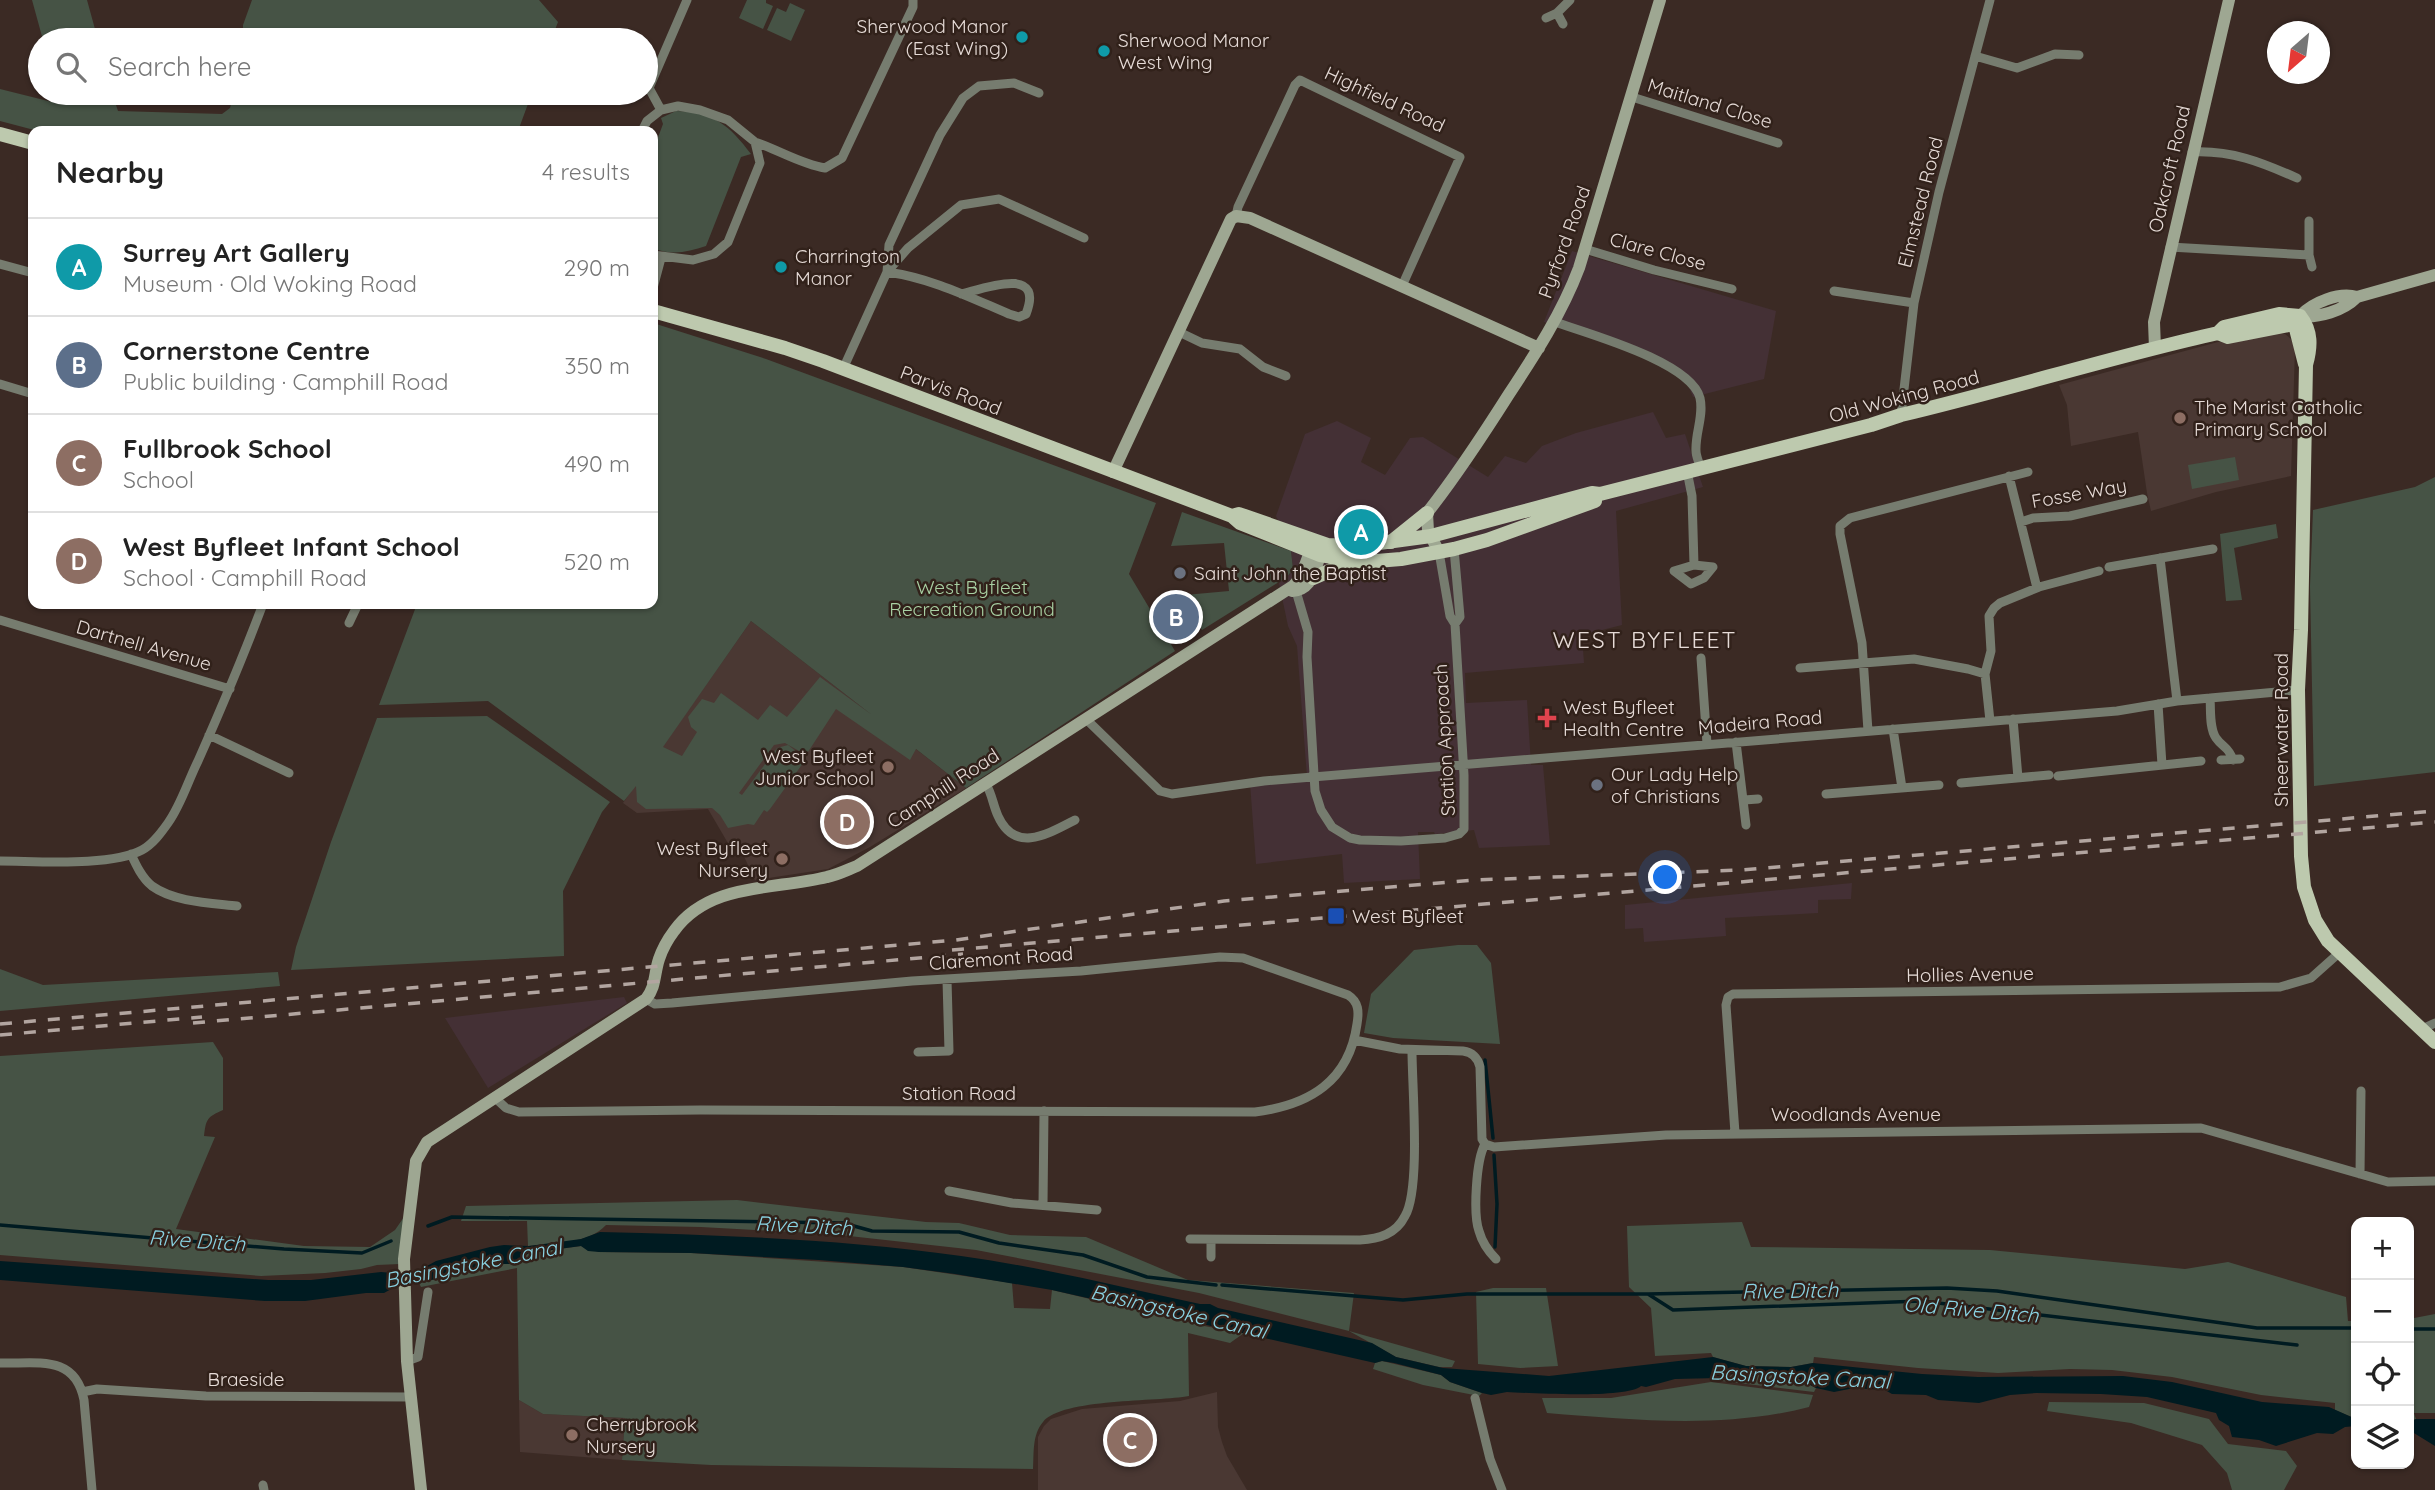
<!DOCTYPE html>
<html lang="en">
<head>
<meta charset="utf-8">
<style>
	:root { --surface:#fff; --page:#f6f6f6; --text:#222; --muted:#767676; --line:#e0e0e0; --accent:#db2777 }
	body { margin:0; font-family:Quicksand,sans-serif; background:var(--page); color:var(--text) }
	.controls { position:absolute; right:21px; bottom:21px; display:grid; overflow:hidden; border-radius:14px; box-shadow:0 2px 5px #0004 }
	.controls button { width:63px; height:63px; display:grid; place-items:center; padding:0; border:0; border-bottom:2px solid var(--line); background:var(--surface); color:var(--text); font:35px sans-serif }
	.compass { position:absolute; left:2267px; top:21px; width:63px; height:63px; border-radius:50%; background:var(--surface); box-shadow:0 2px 5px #0004; rotate:208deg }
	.you { position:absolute; left:1666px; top:878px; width:24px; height:24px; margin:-18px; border:5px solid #fff; border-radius:50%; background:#1a73e8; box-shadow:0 0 0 10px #1a73e833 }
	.badge { display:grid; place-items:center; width:46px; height:46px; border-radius:50%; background:var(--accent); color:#fff; font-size:23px; font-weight:700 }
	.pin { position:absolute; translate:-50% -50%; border:4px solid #fff; box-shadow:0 2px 7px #0006 }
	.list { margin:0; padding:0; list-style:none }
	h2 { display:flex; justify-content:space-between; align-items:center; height:91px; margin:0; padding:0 28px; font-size:30px }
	h2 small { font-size:23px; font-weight:400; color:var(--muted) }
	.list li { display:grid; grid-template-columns:46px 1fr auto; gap:21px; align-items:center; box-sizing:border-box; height:98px; padding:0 28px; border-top:2px solid var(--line) }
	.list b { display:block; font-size:26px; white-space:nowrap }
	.list p { margin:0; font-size:23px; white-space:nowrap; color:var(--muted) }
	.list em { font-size:23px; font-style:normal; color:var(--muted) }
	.icon { flex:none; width:38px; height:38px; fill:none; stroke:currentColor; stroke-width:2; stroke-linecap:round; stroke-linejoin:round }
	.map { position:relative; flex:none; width:2435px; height:1490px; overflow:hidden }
	.search { position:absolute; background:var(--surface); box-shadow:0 2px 5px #0004; left:28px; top:28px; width:630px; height:77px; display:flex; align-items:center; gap:18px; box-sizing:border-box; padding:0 24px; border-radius:38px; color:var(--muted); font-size:26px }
	.panel { position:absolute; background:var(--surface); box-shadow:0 2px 5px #0004; left:28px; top:126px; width:630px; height:483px; border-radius:14px }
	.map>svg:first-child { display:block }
	.commercial { fill:#443035 }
	.education { fill:#4a3833 }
	.green { fill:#465345; fill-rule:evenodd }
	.water { fill:#001b21 }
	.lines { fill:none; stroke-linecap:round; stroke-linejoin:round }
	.stream { stroke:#001b21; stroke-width:3.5 }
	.street { stroke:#767c6f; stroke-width:9 }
	.secondary { stroke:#9ea792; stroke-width:12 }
	.primary { stroke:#bdc9ae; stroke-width:14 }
	.rail { stroke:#b2a5a0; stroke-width:3.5; stroke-dasharray:12 12; stroke-linecap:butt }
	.culture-dot { fill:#0f9aa8; stroke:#31211a; stroke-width:2.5 }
	.education-dot { fill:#8d6e63; stroke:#31211a; stroke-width:2.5 }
	.worship-dot { fill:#6b7280; stroke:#31211a; stroke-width:2.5 }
	.health-dot { fill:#e0444e; stroke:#31211a; stroke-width:2.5 }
	.transit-dot { fill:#1a4fb4; stroke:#31211a; stroke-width:2.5 }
	.labels { text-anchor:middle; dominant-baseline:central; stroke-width:5; stroke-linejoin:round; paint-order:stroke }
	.poi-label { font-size:19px; fill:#e6dbd7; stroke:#31211a; text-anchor:start }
	.street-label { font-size:19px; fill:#e6dbd7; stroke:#31211a }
	.park-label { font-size:19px; fill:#a8d0a3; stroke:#31211a }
	.water-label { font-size:21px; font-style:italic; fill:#89d2e2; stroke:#31211a }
	.quarter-label { font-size:23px; letter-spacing:2px; fill:#e6dbd7; stroke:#31211a }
</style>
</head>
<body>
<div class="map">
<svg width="2435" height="1490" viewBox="0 0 2435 1490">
	<rect width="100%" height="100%" fill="#3b2a24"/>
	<!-- commercial -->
	<path class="commercial" d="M1572,251L1776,311L1764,379L1693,397L1686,380L1660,363L1584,334L1544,322Z
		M1653,412L1666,438L1685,434L1703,487L1616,511L1622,625L1582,635L1584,663L1465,673L1466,703L1527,700L1531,765H1543L1550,845L1479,848L1474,830L1435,834L1434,832H1418L1420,879L1344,883L1342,854L1256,864L1250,783L1307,777L1297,646L1288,626L1279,583L1287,577L1293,569L1291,551L1276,516L1305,434L1337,421L1371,438L1361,462L1385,475L1410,438L1423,437L1488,477L1505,456L1526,463L1542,446L1576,433Z
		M1852,883L1851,899L1818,900V913L1725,918L1726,936L1644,942L1643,928L1625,929V905Z
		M624,997L627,1003L488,1088L445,1018Z"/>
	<!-- education -->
	<path class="education" d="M2277,332L2285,334L2291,339L2295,348L2291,476L2216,492L2151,511L2147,493L2138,432L2071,446L2067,405L2059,385L2218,342Z
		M751,621L966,788L870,847L828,869L755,880L740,848L732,850L708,809L637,813L623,803Z
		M1217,1392L1218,1427L1222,1442L1227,1456L1247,1490H1038V1437L1044,1426L1051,1419L1082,1409L1180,1401Z
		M519,1400L543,1414L625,1418L622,1460L520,1452Z"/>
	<!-- green -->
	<path class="green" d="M32,0H87L98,40H43Z
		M252,0H539L558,22L551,40H243V25Z
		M747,0H766V3L773,6L763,29L739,18Z
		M790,3L805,10L791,41L767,30L777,8L786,12Z
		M0,89L60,104L58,93H112L118,111L222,114L230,108L234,93H532L518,131H38L0,121Z
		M676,111C713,111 730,126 751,154L741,157L706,246C688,252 671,256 653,248V151L663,124L661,118Z
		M653,323L766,359L1156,503L1129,574L1175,651L966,788L916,749L910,760L836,709L806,755L785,743L774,745L739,793L742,795L777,748L788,745L806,759L770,809L767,812L764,810L754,825L748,824L728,828L720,815L712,808L646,809L637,802L636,786L624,801L488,701L379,705L417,604H653ZM751,621L872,715L820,677L787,717L770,705L758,720L721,693L714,703L702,699L688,717L691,727L697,732L682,756L663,747Z
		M2235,457L2239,480L2192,489L2188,465Z
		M2435,477V772L2314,786L2310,586L2313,510L2415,487Z
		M1182,512L1291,551L1293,569L1287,577L1202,630L1187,609L1185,595L1229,591L1224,543L1171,546Z
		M2276,524L2278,538L2234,548L2242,600L2226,601L2220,534Z
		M487,716L610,802L602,812L563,891L564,956L291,970L296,947L331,842L377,718Z
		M1458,945H1477L1491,963L1500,1044L1393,1038L1364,1033L1371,994L1414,950Z
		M0,969L43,985L278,972L280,986L0,1011Z
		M213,1042L223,1058V1110C207,1117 206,1119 204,1136L215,1137L176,1229L304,1246L370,1247L395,1230L404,1217L400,1264L377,1265L361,1269L325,1273L261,1276L0,1255V1056Z
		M737,1200L926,1222L959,1223L1010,1235L1086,1237L1188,1280L1354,1293L1349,1331L1455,1361L1452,1367H1439L1396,1357L1349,1331L1199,1293L976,1250L831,1234L701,1227L606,1225C589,1244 553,1243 528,1246L527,1221H461L466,1206Z
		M1742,1222L1751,1247L1990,1250L2185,1269L2228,1262L2346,1297L2348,1321H2356V1419L2335,1410V1403L2261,1395L2172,1377L2112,1370L2070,1369L1998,1373L1918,1368L1814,1357L1813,1363L1791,1367L1746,1366L1713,1357L1711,1353L1655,1356L1651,1308L1629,1287L1627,1226Z
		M581,1246L599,1252L691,1253L903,1267L1012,1283L1014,1308L1050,1309L1052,1290L1204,1326L1244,1333L1230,1343L1188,1333L1189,1396C1158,1402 1062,1398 1043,1422C1032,1435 1034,1453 1033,1469L711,1465L622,1460L625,1418L543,1414L519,1400L517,1268L421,1287L419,1283L496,1264H511L529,1253Z
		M1493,1288H1546L1558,1366L1520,1368L1478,1364L1476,1292Z
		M2435,1314V1413H2414L2416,1419L2409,1422V1319Z
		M1382,1361L1441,1375L1450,1382L1482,1393L1479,1396L1423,1385L1373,1369L1375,1363Z
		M1735,1373L1791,1375L1816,1388L1814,1392L1722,1381Z
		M1711,1382L1813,1395L1809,1407C1724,1429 1634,1420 1547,1413L1542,1398H1611Z
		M2049,1402L2144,1403L2209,1419L2228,1444L2286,1451L2297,1466L2284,1490H2232L2227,1473L2202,1445L2131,1423L2047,1411Z"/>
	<!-- water -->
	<path class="water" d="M600,1232C721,1235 841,1239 961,1256C1041,1267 1121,1287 1200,1304H1210L1218,1308L1372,1343L1396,1357L1443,1368L1549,1376L1713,1357L1746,1366L1791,1367L1813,1363L1922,1374L1978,1377L2123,1376L2172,1382L2262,1402L2329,1407L2356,1419V1426L2345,1427L2333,1434L2317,1433L2276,1446L2259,1440L2232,1437L2229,1426L2219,1420L2216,1413L2147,1397L2101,1394L2036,1393L2010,1395L1979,1403L1938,1400L1926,1395L1892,1394L1885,1390L1854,1388L1834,1392L1816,1388L1791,1375L1735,1373L1718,1378L1675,1379L1646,1387L1641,1386C1627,1399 1530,1393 1507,1392L1491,1395L1482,1393L1450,1382L1441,1375L1394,1363L1382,1361L1375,1363L1052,1290L955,1274L903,1267L819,1260L691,1253L599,1252L588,1251L581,1246L529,1253L511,1264H496L419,1283L406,1281L384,1293H366L305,1301H265L0,1280V1261L268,1280H311L381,1272L405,1274L418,1271L436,1261L490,1247L504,1245L529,1246L581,1239Z
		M2416,1419H2435V1446L2409,1430V1422Z"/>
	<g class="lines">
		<!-- stream -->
		<path class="stream" d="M1485,1060L1493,1138
			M1494,1155L1497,1204L1495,1247
			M0,1225L284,1249L362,1253L391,1241
			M428,1226L452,1217L843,1223L872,1231L959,1232L999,1243L1083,1255L1147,1277L1216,1285
			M1222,1285L1403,1300L1467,1294H1648L1947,1288L1997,1291L2257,1328H2356
			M1648,1294L1673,1310L1921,1301L2297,1345
			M2409,1329H2435"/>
		<!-- street -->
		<path class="street" d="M1557,13L1563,24
			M1546,18L1557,13L1570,0
			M1975,56L2017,68L2055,54L2079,55
			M1632,97L1778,143
			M642,131L647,121L661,110L649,88L687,0
			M755,142C779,150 801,164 825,168L842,158L913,7V0
			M2192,152C2231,150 2261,162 2297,178
			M1236,216L1238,207L1295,85L1300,80L1306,83L1460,157L1402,286
			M2309,221V255L2312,267
			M2170,247L2309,255
			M1585,249L1654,270L1732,289
			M653,255L693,260L714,254L728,242L760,163L755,142L728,120L700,110L678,106L661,110
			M0,264L33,273
			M887,272L889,245L940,135L963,98L979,86L1014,83L1039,93
			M887,272C931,278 969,297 1009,314L1019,317L1026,314C1045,265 985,288 961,294
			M653,288L661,258
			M1834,291L1914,303
			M1555,322C1589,334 1691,362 1700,398C1704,416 1695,433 1696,451C1696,456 1699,462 1700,467
			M1179,332L1202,343L1240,349L1263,367L1286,376
			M843,369L887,272L908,248L961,205L999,199L1084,238
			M0,384L33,394
			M1901,415L1914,303L1939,192L1990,0
			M1687,471L1692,496L1694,565L1713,567L1704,578L1691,584L1674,571L1694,565
			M2009,476L2037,588
			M2021,522L2033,518L2070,516L2143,499
			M1454,549L1460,617L1455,624
			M2160,558L2177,701
			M2109,567L2213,549
			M1296,591L1308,632L1307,657L1315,791L1321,810L1332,827L1350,838L1360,840L1401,841L1445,838L1459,834L1464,829V775L1455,624L1450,616L1439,552
			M0,620L230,689
			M349,623L358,604
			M1701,658L1707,744
			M1800,668L1914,659L1968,669L1985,674
			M2210,698C2211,710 2209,728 2216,738C2223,748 2228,746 2233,760
			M2158,704L2162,765
			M2013,719L2018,778
			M1087,720L1160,791L1172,794L1264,781L2117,711L2177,701L2298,690
			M1990,721L1985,674L1991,651L1989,616L1994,608L2000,603L2039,587L2099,571
			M1893,729L1902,788
			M1868,731L1862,643L1840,534V526L1850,518L2028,472
			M209,735L289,773
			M1736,742L1746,825
			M2221,760L2240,759
			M2058,776L2201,761
			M1961,783L2049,775
			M986,784C992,794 993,805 998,816C1015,854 1048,834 1075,820
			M1826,794L1939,785
			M1744,800L1758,799
			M131,854C136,865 142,878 152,886C174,902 210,903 237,906
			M0,861C37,861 110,867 142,850C153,844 161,833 168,823C181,805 188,781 198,761C221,709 243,657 263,604
			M2422,1029L2435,1023
			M1354,1040L1400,1049L1463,1051C1472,1052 1478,1058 1480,1067L1482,1139L1485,1144L1494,1147L1666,1135L2201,1128L2388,1182L2435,1181
			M918,1052L949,1051L947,980
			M494,1097L506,1108L519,1112L700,1110L1255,1112C1310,1105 1349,1081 1357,1024C1359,1012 1359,1002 1348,995L1243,958L1220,957L1081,971L912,981L672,1003L655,1004L646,999
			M1735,1133L1726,1005L1728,997L1733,994L2280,987L2311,978L2339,953
			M1485,1144C1476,1160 1473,1214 1479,1231C1482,1242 1488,1251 1496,1259
			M2360,1174L2361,1091
			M949,1191L1012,1203L1097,1210
			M1043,1205L1044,1111
			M1190,1239L1360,1240C1379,1239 1396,1234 1405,1216C1421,1189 1412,1086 1412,1051
			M1211,1240V1257
			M407,1361L418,1357L428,1292
			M0,1363C37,1364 75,1354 84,1400L92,1490
			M82,1392L97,1389L206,1396L410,1397
			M1475,1398L1490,1459L1502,1490
			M263,1485L264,1490"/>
		<!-- secondary -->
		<path class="secondary" d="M2300,316C2313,302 2339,292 2357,297L2435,275
			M2300,316C2319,318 2343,311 2357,297
			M2155,348L2154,322L2229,0
			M1113,472L1231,219L1236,216L1250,218L1539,348
			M1439,552L1428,531L1427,513C1457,475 1483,435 1509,394C1536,353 1562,313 1579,268L1660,0
			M1292,591C1316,589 1313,564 1325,548
			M421,1490L407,1361L404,1259L416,1161L427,1142L646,999C656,987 654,974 659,959C662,950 668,939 674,931C709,882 775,890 827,877C837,875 847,870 857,866L1293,586C1303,578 1307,556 1314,543"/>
		<!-- primary -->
		<path class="primary" d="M0,134L33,143
			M653,311L785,348L823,361L1232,516L1240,523L1320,555L1364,562L1401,559L1454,549L1487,540L1595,501
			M2300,316C2312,331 2311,347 2306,365L2301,630L2298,690L2301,856L2304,887L2315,920L2328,941L2435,1042
			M2300,316L2296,329L2305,364
			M2218,333L2228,337L2289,325L2300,316
			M1232,516L1239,514L1328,545L1357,546L1431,536L1592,493L1600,494L1871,425L1901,415C2007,390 2111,357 2218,333L2224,327L2279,314L2300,316
			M1391,542L1427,513
			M1313,578L1350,562"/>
		<!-- rail -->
		<path class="rail" d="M952,950L2435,822
			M193,1023L963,954
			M0,1024L956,940L1224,901L1475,880L1741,870L2435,811
			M0,1035L202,1017"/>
	</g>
	<!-- markers -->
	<g class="culture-dot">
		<circle cx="1022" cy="37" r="7"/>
		<circle cx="1104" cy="51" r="7"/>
		<circle cx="781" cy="267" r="7"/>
	</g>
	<g class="education-dot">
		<circle cx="2180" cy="418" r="7"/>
		<circle cx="888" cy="767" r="7"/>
		<circle cx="782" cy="859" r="7"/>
		<circle cx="572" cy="1435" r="7"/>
	</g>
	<g class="worship-dot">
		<circle cx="1180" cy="573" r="7"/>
		<circle cx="1597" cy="785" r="7"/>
	</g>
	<path class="health-dot" d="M1543.5 707.5h7v7h7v7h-7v7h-7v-7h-7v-7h7z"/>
	<rect class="transit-dot" x="1327" y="907" width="18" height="18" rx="3.5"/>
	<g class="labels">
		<!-- poi labels -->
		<g class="poi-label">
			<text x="1008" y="26" text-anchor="end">Sherwood Manor<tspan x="1008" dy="22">(East Wing)</tspan></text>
			<text x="1118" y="40">Sherwood Manor<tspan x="1118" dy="22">West Wing</tspan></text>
			<text x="795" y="256">Charrington<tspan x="795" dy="22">Manor</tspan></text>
			<text x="2194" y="407">The Marist Catholic<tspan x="2194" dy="22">Primary School</tspan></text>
			<text x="1194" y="573">Saint John the Baptist</text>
			<text x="1563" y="707">West Byfleet<tspan x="1563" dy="22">Health Centre</tspan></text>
			<text x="874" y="756" text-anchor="end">West Byfleet<tspan x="874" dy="22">Junior School</tspan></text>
			<text x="1611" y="774">Our Lady Help<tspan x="1611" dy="22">of Christians</tspan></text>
			<text x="768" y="848" text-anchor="end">West Byfleet<tspan x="768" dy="22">Nursery</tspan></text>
			<text x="1352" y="916">West Byfleet</text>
			<text x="586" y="1424">Cherrybrook<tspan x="586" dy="22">Nursery</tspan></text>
		</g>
		<!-- street labels -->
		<g class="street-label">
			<text transform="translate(1385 99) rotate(25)">Highfield Road</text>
			<text transform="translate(1710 103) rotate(17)">Maitland Close</text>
			<text transform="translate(2169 169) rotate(-77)">Oakcroft Road</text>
			<text transform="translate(1920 202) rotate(-76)">Elmstead Road</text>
			<text transform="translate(1564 242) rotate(-70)">Pyrford Road</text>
			<text transform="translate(1658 251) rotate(15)">Clare Close</text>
			<text transform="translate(951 390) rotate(21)">Parvis Road</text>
			<text transform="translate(1904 396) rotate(-15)">Old Woking Road</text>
			<text transform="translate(2079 493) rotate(-10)">Fosse Way</text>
			<text transform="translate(144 645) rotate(16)">Dartnell Avenue</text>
			<text transform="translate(1760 722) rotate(-5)">Madeira Road</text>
			<text transform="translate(2281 730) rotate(-90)">Sheerwater Road</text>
			<text transform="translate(1444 740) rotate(-93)">Station Approach</text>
			<text transform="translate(943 788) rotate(-33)">Camphill Road</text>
			<text transform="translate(1001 958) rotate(-4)">Claremont Road</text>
			<text transform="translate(1970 974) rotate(-1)">Hollies Avenue</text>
			<text x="959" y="1093">Station Road</text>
			<text x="1856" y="1114">Woodlands Avenue</text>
			<text x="246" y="1379">Braeside</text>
		</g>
		<!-- park labels -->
		<g class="park-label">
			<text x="972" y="587">West Byfleet<tspan x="972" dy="22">Recreation Ground</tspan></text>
		</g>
		<!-- water labels -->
		<g class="water-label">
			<text transform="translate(804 1225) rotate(3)">Rive Ditch</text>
			<text transform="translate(197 1240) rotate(4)">Rive Ditch</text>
			<text transform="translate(473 1263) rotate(-11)">Basingstoke Canal</text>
			<text transform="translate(1790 1290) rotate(-1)">Rive Ditch</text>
			<text transform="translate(1971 1309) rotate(5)">Old Rive Ditch</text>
			<text transform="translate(1179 1311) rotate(13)">Basingstoke Canal</text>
			<text transform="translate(1800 1376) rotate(3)">Basingstoke Canal</text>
		</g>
		<!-- quarter labels -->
		<g class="quarter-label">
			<text x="1645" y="639">WEST BYFLEET</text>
		</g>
	</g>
</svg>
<div class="controls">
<button>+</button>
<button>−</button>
<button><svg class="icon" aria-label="locate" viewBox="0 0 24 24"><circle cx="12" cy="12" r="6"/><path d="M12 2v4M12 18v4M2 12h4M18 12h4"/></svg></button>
<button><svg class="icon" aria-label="layers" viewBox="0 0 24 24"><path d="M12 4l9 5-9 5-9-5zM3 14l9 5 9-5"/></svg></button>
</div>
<svg class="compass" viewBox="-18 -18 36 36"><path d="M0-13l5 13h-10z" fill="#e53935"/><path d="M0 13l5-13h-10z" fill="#767676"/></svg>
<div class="you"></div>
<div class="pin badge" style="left:1361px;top:532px;background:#0f9aa8">A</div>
<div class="pin badge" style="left:1176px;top:617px;background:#5c6f8a">B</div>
<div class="pin badge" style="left:1130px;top:1440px;background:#8d6e63">C</div>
<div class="pin badge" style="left:847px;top:822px;background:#8d6e63">D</div>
<div class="search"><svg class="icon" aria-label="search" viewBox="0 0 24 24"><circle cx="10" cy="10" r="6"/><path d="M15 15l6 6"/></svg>Search here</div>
<section class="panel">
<h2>Nearby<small>4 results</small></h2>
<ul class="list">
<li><span class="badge" style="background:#0f9aa8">A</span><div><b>Surrey Art Gallery</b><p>Museum · Old Woking Road</p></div><em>290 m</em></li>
<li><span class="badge" style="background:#5c6f8a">B</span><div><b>Cornerstone Centre</b><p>Public building · Camphill Road</p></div><em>350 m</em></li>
<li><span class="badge" style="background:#8d6e63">C</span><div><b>Fullbrook School</b><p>School</p></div><em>490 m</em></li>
<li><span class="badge" style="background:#8d6e63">D</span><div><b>West Byfleet Infant School</b><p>School · Camphill Road</p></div><em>520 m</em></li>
</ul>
</section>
</div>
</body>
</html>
